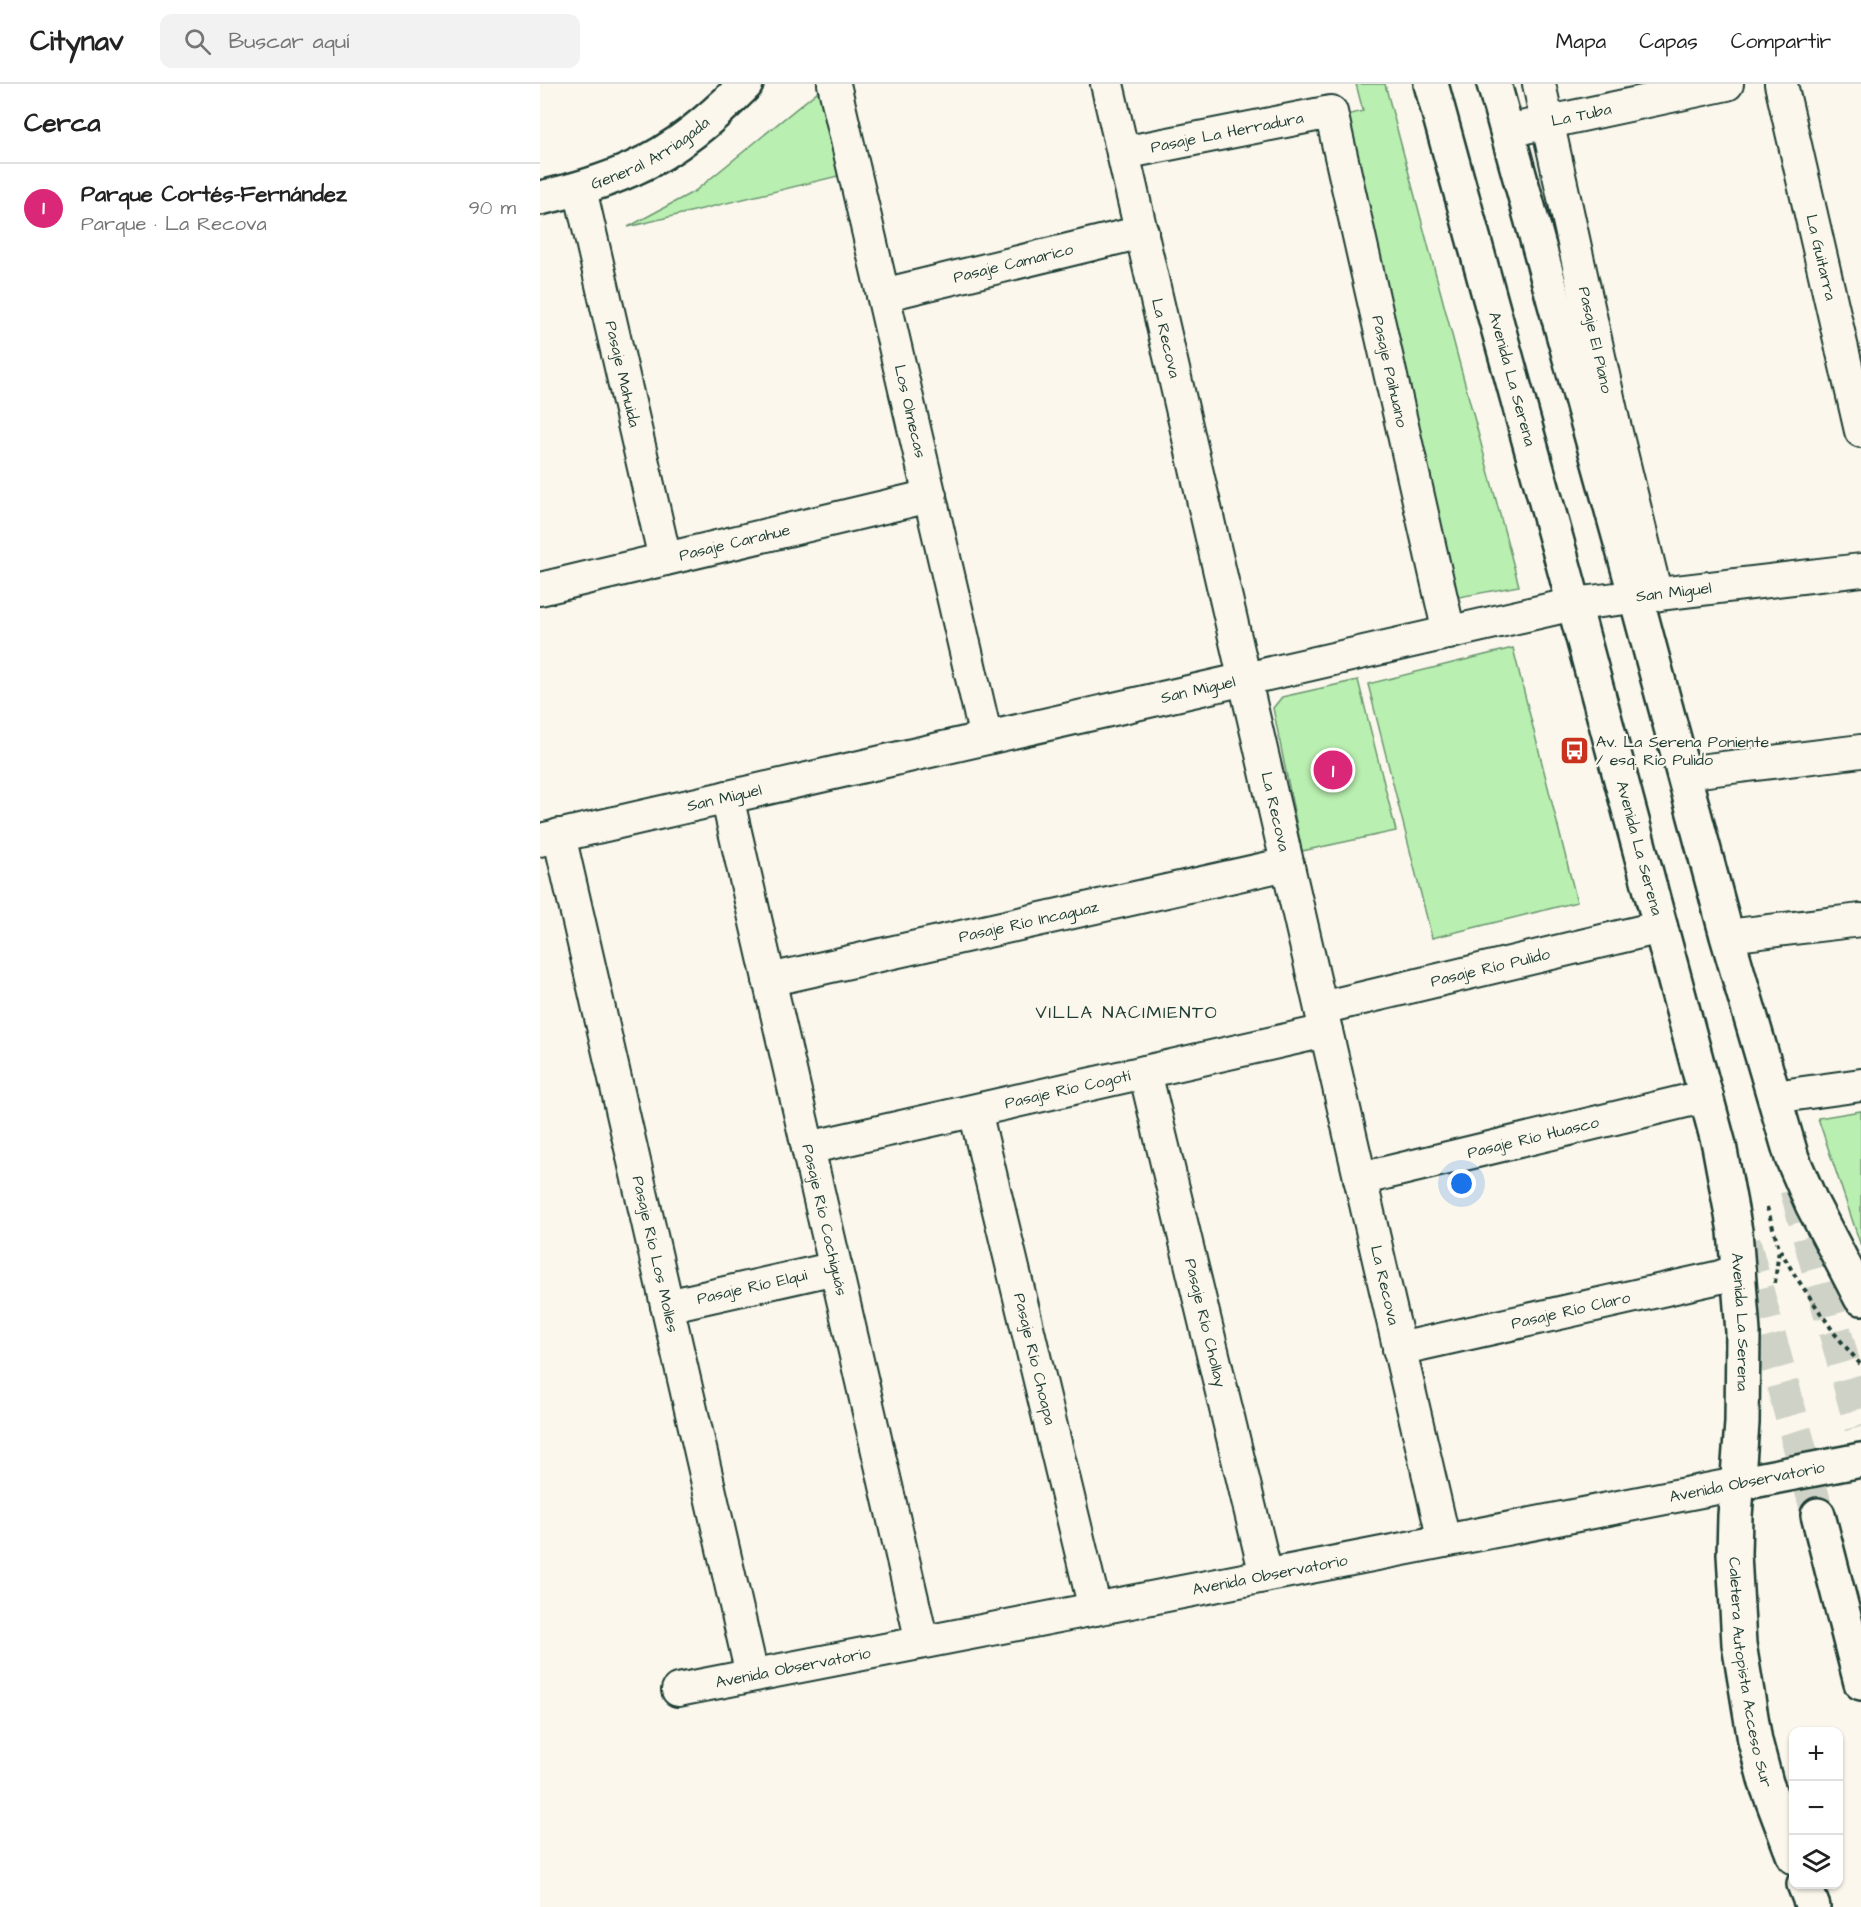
<!DOCTYPE html>
<html lang="es">
<head>
<meta charset="utf-8">
<style>
	:root { --surface:#fff; --page:#f2f2f2; --text:#222; --muted:#767676; --line:#e0e0e0; --accent:#db2777 }
	body { margin:0; font-family:"Architects Daughter",sans-serif; background:var(--page); color:var(--text) }
	.controls { position:absolute; right:18px; bottom:18px; display:grid; overflow:hidden; border-radius:12px; box-shadow:0 2px 4px #0004 }
	.controls button { width:54px; height:54px; display:grid; place-items:center; padding:0; border:0; border-bottom:2px solid var(--line); background:var(--surface); color:var(--text); font:30px sans-serif }
	.you { position:absolute; left:922px; top:1100px; width:21px; height:21px; margin:-15px; border:4px solid #fff; border-radius:50%; background:#1a73e8; box-shadow:0 0 0 9px #1a73e833 }
	.badge { display:grid; place-items:center; width:39px; height:39px; border-radius:50%; background:var(--accent); color:#fff; font-size:20px; font-weight:700 }
	.pin { position:absolute; translate:-50% -50%; border:3px solid #fff; box-shadow:0 2px 6px #0006 }
	.list { margin:0; padding:0; list-style:none }
	h2 { display:flex; justify-content:space-between; align-items:center; height:78px; margin:0; padding:0 24px; font-size:26px }
	h2 small { font-size:20px; font-weight:400; color:var(--muted) }
	.list li { display:grid; grid-template-columns:39px 1fr auto; gap:18px; align-items:center; box-sizing:border-box; height:90px; padding:0 24px; border-top:2px solid var(--line) }
	.list b { display:block; font-size:22px; white-space:nowrap }
	.list p { margin:0; font-size:20px; white-space:nowrap; color:var(--muted) }
	.list em { font-size:20px; font-style:normal; color:var(--muted) }
	.icon { flex:none; width:33px; height:33px; fill:none; stroke:currentColor; stroke-width:2; stroke-linecap:round; stroke-linejoin:round }
	.map { position:relative; flex:none; width:1321px; height:1823px; overflow:hidden }
	header { display:flex; align-items:center; gap:36px; box-sizing:border-box; height:84px; padding:0 30px; background:var(--surface); border-bottom:2px solid var(--line) }
	header strong { font-size:28px }
	nav { display:flex; gap:33px; margin-inline-start:auto; font-size:21px }
	.search { width:420px; height:54px; background:var(--page); display:flex; align-items:center; gap:15px; box-sizing:border-box; padding:0 21px; border-radius:12px; color:var(--muted); font-size:22px }
	main { display:flex }
	aside { flex:1; background:var(--surface) }
	.map>svg:first-child { display:block }
	.green { fill:#b9efb0; stroke:#6c9672; stroke-width:1.5 }
	.lines { fill:none; stroke-linecap:round; stroke-linejoin:round }
	.motorway-tunnel { stroke:#cfd2c7; stroke-width:33; stroke-dasharray:33 16; stroke-linecap:butt }
	.minor-casing { stroke:#1f3d34; stroke-width:36 }
	.tertiary-casing { stroke:#1f3d34; stroke-width:38 }
	.secondary-casing { stroke:#1f3d34; stroke-width:38 }
	.motorway-casing { stroke:#1f3d34; stroke-width:38 }
	.path { stroke:#1f3d34; stroke-width:4; stroke-dasharray:4.5 4.5; stroke-linecap:butt }
	.minor { stroke:#fbf7ec; stroke-width:32 }
	.tertiary { stroke:#fbf7ec; stroke-width:33 }
	.secondary { stroke:#fbf7ec; stroke-width:33 }
	.motorway { stroke:#fbf7ec; stroke-width:33 }
	.labels { text-anchor:middle; dominant-baseline:central; stroke-width:4.5; stroke-linejoin:round; paint-order:stroke }
	.street-label { font-size:16px; fill:#1f3d34; stroke:#fbf7ec }
	.poi-label { font-size:16px; fill:#1f3d34; stroke:#fbf7ec; text-anchor:start }
	.neighbourhood-label { font-size:18px; letter-spacing:1.5px; fill:#1f3d34; stroke:#fbf7ec }
</style>
</head>
<body>
<header>
<strong>Citynav</strong>
<div class="search"><svg class="icon" aria-label="search" viewBox="0 0 24 24"><circle cx="10" cy="10" r="6"/><path d="M15 15l6 6"/></svg>Buscar aquí</div>
<nav><a>Mapa</a><a>Capas</a><a>Compartir</a></nav>
</header>
<main>
<aside>
<h2>Cerca<small></small></h2>
<ul class="list">
<li><span class="badge">1</span><div><b>Parque Cortés-Fernández</b><p>Parque · La Recova</p></div><em>90 m</em></li>
</ul>
</aside>
<div class="map">
<svg width="1321" height="1823" viewBox="0 0 1321 1823">
	<rect width="100%" height="100%" fill="#fbf7ec"/>
	<filter id="ink" filterUnits="userSpaceOnUse"><feTurbulence type="fractalNoise" baseFrequency=".0167" numOctaves="2"/><feDisplacementMap in="SourceGraphic" scale="12" xChannelSelector="R" yChannelSelector="G"/><feConvolveMatrix kernelMatrix="1 2 1 2 8 2 1 2 1" color-interpolation-filters="sRGB"/></filter>
	<g filter="url(#ink)">
		<!-- green -->
		<path class="green" d="M816,0H845L979,502L914,514L799,33L823,27Z
			M282,4L298,92L88,143L155,107Z
			M973,564L1037,818L892,854L828,600Z
			M818,596L856,747L762,767L733,624L742,613Z
			M1321,1027V1162L1278,1034Z"/>
		<g class="lines">
			<!-- motorway-tunnel -->
			<path class="motorway-tunnel" d="M1256,1105L1321,1343
				M1204,1158L1278,1431"/>
			<defs>
				<g id="minor">
					<path id="s1" d="M294,0L446,654"/>
					<path id="s2" d="M567,0L904,1457"/>
					<path id="s3" d="M999,0L1073,336L1116,511"/>
					<path id="s4" d="M1241,0L1321,347"/>
					<path id="s5" d="M967,47L1187,0"/>
					<path id="s6" d="M583,69L791,28L909,549"/>
					<path id="s7" d="M40,105L125,475"/>
					<path id="s8" d="M343,211L602,148"/>
					<path id="s9" d="M0,505L390,412"/>
					<path d="M1143,689L1321,667"/>
					<path id="s10" d="M187,713L382,1558"/>
					<path id="s11" d="M19,751L212,1591"/>
					<path id="s12" d="M0,756L1034,520L1321,486"/>
					<path d="M1187,852L1321,836"/>
					<path id="s13" d="M229,896L747,780"/>
					<path id="s14" d="M781,924L1121,843"/>
					<path id="s15" d="M605,988L726,1491"/>
					<path d="M1234,1013L1321,1001"/>
					<path id="s16" d="M435,1027L555,1525"/>
					<path id="s17" d="M268,1064L786,947"/>
					<path id="s18" d="M820,1095L1167,1012"/>
					<path id="s19" d="M127,1222L296,1184"/>
					<path id="s20" d="M859,1265L1180,1193L1199,1186"/>
					<path id="s21" d="M138,1606L1197,1400"/>
				</g>
				<g id="tertiary">
					<path id="s22" d="M0,114C32,107 63,98 92,85C136,66 173,33 206,0"/>
					<path d="M1197,1400L1321,1376"/>
				</g>
				<g id="secondary">
					<path id="s23" d="M891,0L1028,498L1179,1061L1195,1147L1203,1248L1202,1339L1195,1432L1194,1470L1199,1560L1215,1657L1226,1699L1254,1773"/>
					<path d="M954,0L1096,513L1187,852L1252,1074L1272,1120L1321,1214"/>
					<path d="M1264,1800L1273,1823"/>
				</g>
				<path id="motorway" d="M1278,1431L1321,1599"/>
			</defs>
			<!-- minor casing -->
			<use href="#minor" class="minor-casing"/>
			<!-- tertiary casing -->
			<use href="#tertiary" class="tertiary-casing"/>
			<!-- secondary casing -->
			<use href="#secondary" class="secondary-casing"/>
			<!-- motorway casing -->
			<use href="#motorway" class="motorway-casing"/>
			<!-- path -->
			<path class="path" d="M1227,1123L1239,1164L1254,1190L1295,1250L1321,1281
				M1235,1199L1239,1165"/>
			<!-- minor -->
			<use href="#minor" class="minor"/>
			<!-- tertiary -->
			<use href="#tertiary" class="tertiary"/>
			<!-- secondary -->
			<use href="#secondary" class="secondary"/>
			<!-- motorway -->
			<use href="#motorway" class="motorway"/>
		</g>
	</g>
	<!-- icons -->
	<defs>
		<symbol id="bus-square" viewBox="-11 -11 22 22"><rect x="-9" y="-9" width="18" height="18" rx="4" fill="#c8321e" stroke="#fbf7ec"/><path d="M-5-6H5V4H4V6H2V4H-2V6H-4V4H-5ZM-3.5-4V0h7V-4ZM-3.5 1.2v1.5H-2V1.2ZM2 1.2v1.5H3.5V1.2Z" fill="#fff"/></symbol>
	</defs>
	<g fill-rule="evenodd">
		<use href="#bus-square" x="1018" y="650" width="33" height="33"/>
	</g>
	<g class="labels">
		<!-- street labels -->
		<g class="street-label">
			<text stroke="none"><textPath href="#s5" startOffset="76">La Tuba</textPath></text>
			<text stroke="none"><textPath href="#s6" startOffset="106">Pasaje La Herradura</textPath></text>
			<text stroke="none"><textPath href="#s22" startOffset="120">General Arriagada</textPath></text>
			<text stroke="none"><textPath href="#s4" startOffset="178">La Guitarra</textPath></text>
			<text stroke="none"><textPath href="#s8" startOffset="134">Pasaje Camarico</textPath></text>
			<text stroke="none"><textPath href="#s2" startOffset="261">La Recova</textPath></text>
			<text stroke="none"><textPath href="#s3" startOffset="262">Pasaje El Piano</textPath></text>
			<text stroke="none"><textPath href="#s6" startOffset="478">Pasaje Paihuano</textPath></text>
			<text stroke="none"><textPath href="#s7" startOffset="190">Pasaje Mahuida</textPath></text>
			<text stroke="none"><textPath href="#s23" startOffset="306">Avenida La Serena</textPath></text>
			<text stroke="none"><textPath href="#s1" startOffset="336">Los Olmecas</textPath></text>
			<text stroke="none"><textPath href="#s9" startOffset="200">Pasaje Carahue</textPath></text>
			<text stroke="none"><textPath href="#s12" startOffset="1161">San Miguel</textPath></text>
			<text stroke="none"><textPath href="#s12" startOffset="675">San Miguel</textPath></text>
			<text stroke="none"><textPath href="#s12" startOffset="189">San Miguel</textPath></text>
			<text stroke="none"><textPath href="#s2" startOffset="747">La Recova</textPath></text>
			<text stroke="none"><textPath href="#s23" startOffset="792">Avenida La Serena</textPath></text>
			<text stroke="none"><textPath href="#s13" startOffset="266">Pasaje Río Incaguaz</textPath></text>
			<text stroke="none"><textPath href="#s14" startOffset="174">Pasaje Río Pulido</textPath></text>
			<text stroke="none"><textPath href="#s17" startOffset="266">Pasaje Río Cogotí</textPath></text>
			<text stroke="none"><textPath href="#s18" startOffset="178">Pasaje Río Huasco</textPath></text>
			<text stroke="none"><textPath href="#s10" startOffset="434">Pasaje Río Cochiguás</textPath></text>
			<text stroke="none"><textPath href="#s11" startOffset="430">Pasaje Río Los Molles</textPath></text>
			<text stroke="none"><textPath href="#s2" startOffset="1233">La Recova</textPath></text>
			<text stroke="none"><textPath href="#s19" startOffset="87">Pasaje Río Elqui</textPath></text>
			<text stroke="none"><textPath href="#s20" startOffset="176">Pasaje Río Claro</textPath></text>
			<text stroke="none"><textPath href="#s23" startOffset="1278">Avenida La Serena</textPath></text>
			<text stroke="none"><textPath href="#s15" startOffset="258">Pasaje Río Chollay</textPath></text>
			<text stroke="none"><textPath href="#s16" startOffset="255">Pasaje Río Choapa</textPath></text>
			<text transform="translate(1207 1398) rotate(-11)">Avenida Observatorio</text>
			<text stroke="none"><textPath href="#s21" startOffset="603">Avenida Observatorio</textPath></text>
			<text stroke="none"><textPath href="#s21" startOffset="117">Avenida Observatorio</textPath></text>
			<text stroke="none"><textPath href="#s23" startOffset="1630">Caletera Autopista Acceso Sur</textPath></text>
		</g>
		<!-- poi labels -->
		<g class="poi-label">
			<text x="1056" y="658">Av. La Serena Poniente<tspan x="1056" dy="18">/ esq. Río Pulido</tspan></text>
		</g>
		<!-- neighbourhood labels -->
		<g class="neighbourhood-label">
			<text x="587" y="928">VILLA NACIMIENTO</text>
		</g>
	</g>
</svg>
<div class="controls">
<button>+</button>
<button>−</button>
<button><svg class="icon" aria-label="layers" viewBox="0 0 24 24"><path d="M12 4l9 5-9 5-9-5zM3 14l9 5 9-5"/></svg></button>
</div>
<div class="you"></div>
<div class="pin badge" style="left:793px;top:686px">1</div>
</div>
</main>
</body>
</html>
